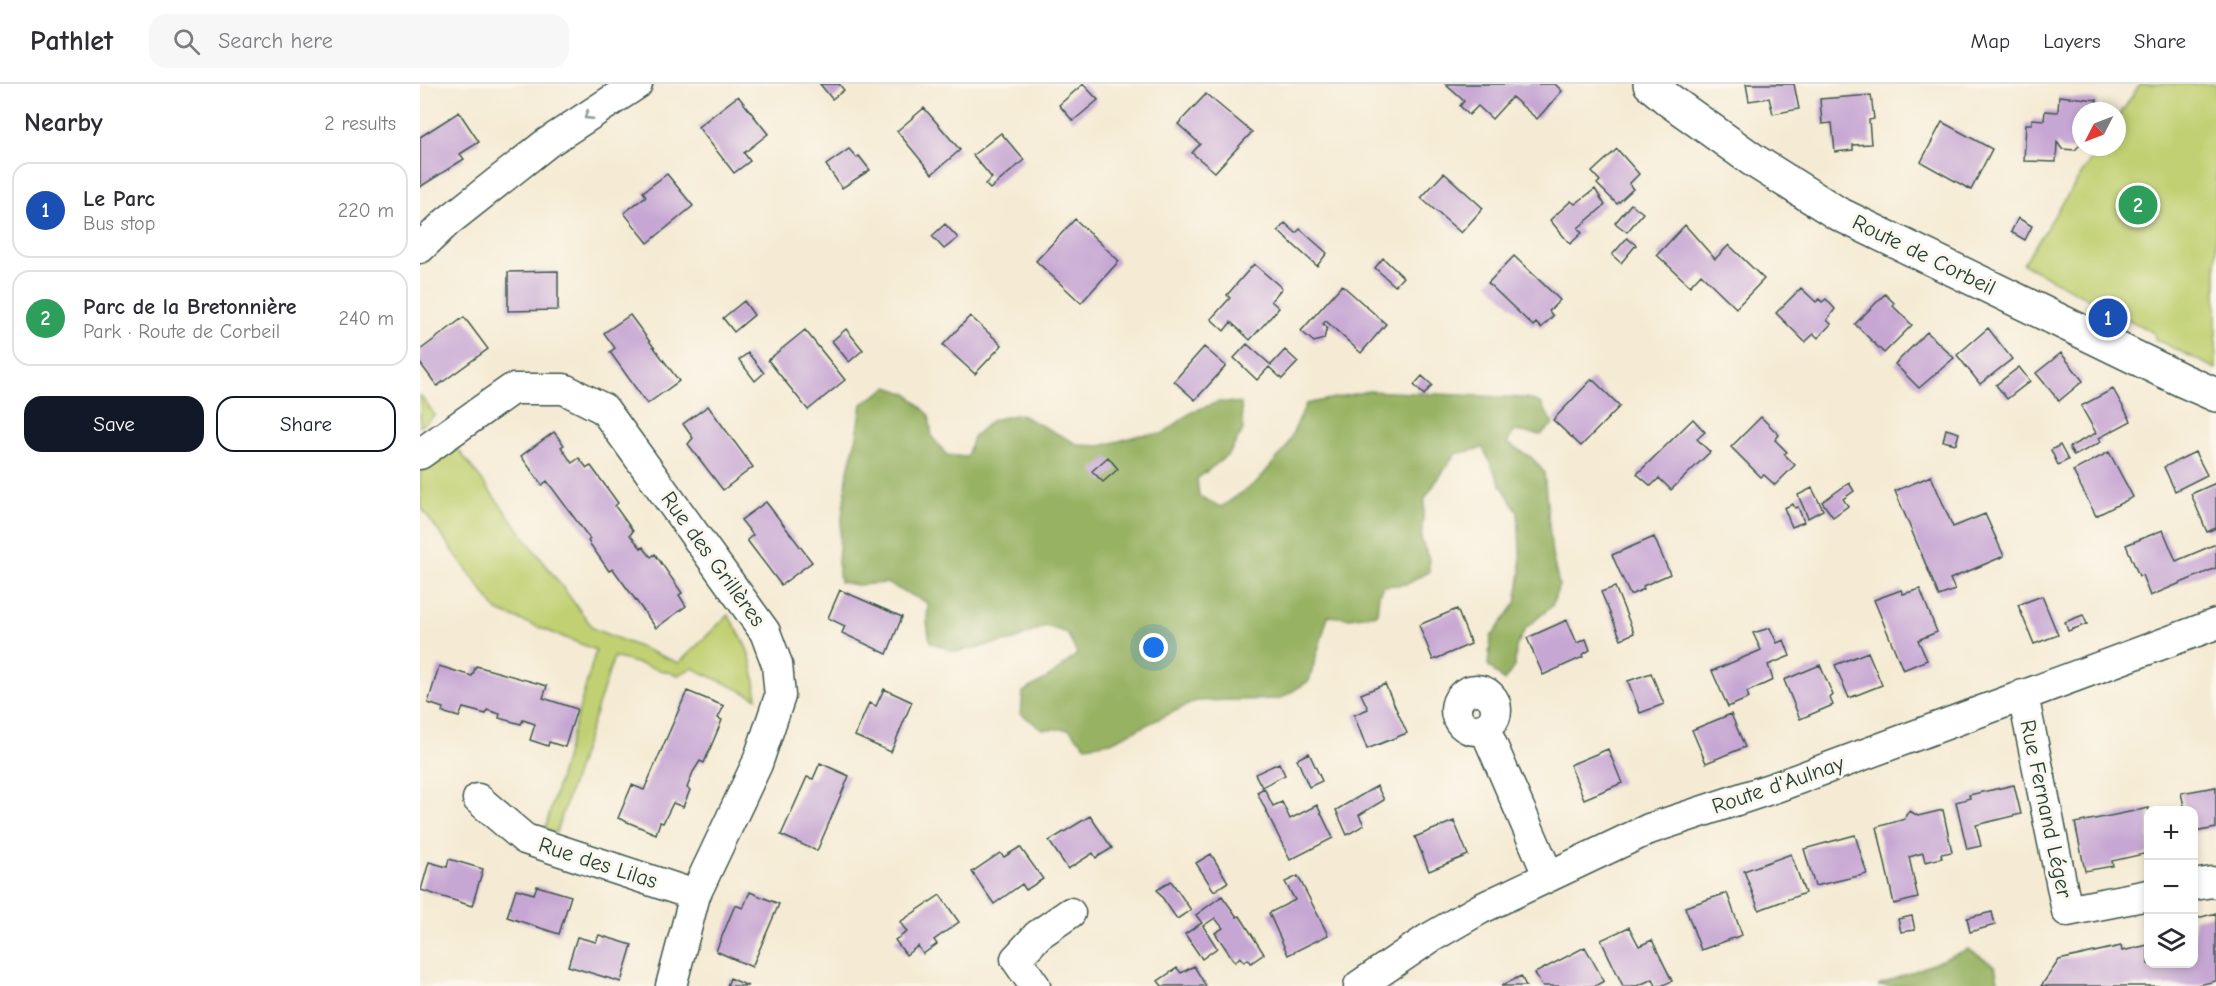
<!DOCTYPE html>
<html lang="en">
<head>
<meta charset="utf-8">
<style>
	:root { --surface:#fff; --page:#f7f7f7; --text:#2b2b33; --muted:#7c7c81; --line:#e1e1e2; --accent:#111827 }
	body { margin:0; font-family:"Comic Neue",sans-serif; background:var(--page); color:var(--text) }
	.controls { position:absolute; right:18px; bottom:18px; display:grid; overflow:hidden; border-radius:12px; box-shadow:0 3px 9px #0003 }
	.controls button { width:54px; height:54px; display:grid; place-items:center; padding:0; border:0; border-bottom:2px solid var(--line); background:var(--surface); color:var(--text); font:30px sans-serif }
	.compass { position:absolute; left:1652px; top:18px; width:54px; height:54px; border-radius:50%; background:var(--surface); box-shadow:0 3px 9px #0003; rotate:228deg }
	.you { position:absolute; left:734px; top:564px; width:21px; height:21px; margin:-15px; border:4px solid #fff; border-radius:50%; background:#1a73e8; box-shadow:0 0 0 9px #1a73e833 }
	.badge { display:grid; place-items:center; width:39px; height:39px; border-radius:50%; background:var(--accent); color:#fff; font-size:20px; font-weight:700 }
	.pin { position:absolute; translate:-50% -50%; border:3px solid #fff; box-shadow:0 2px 6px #0006 }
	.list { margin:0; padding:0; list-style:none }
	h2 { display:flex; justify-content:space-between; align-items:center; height:78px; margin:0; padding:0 24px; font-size:26px }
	h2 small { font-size:20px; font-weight:400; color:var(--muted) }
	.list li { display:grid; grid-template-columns:39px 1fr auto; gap:18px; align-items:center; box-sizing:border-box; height:96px; margin:0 12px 12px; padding:0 12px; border:2px solid var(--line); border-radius:18px }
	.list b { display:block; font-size:22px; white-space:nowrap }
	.list p { margin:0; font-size:20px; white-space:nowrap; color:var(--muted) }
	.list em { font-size:20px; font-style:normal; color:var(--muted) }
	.actions { display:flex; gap:12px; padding:18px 24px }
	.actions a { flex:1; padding:14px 0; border:2px solid var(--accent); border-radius:18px; text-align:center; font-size:21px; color:var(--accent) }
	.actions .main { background:var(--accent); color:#fff }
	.icon { flex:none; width:33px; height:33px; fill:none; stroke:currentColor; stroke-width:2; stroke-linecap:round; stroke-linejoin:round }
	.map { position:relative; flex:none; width:1796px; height:902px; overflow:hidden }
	header { display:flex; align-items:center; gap:36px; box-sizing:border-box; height:84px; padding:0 30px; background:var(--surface); border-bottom:2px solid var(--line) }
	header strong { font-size:28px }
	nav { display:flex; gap:33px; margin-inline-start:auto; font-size:21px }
	.search { width:420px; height:54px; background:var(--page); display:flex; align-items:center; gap:15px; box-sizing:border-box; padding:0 21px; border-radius:18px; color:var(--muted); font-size:22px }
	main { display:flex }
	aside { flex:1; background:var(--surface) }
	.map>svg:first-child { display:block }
	.green { fill:#c1d072; stroke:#708653; stroke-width:1.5 }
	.forest { fill:#98b264; stroke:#5c784c; stroke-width:1.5 }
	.building { fill:#c6a6d3 }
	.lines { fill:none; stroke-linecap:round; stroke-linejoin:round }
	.street-casing { stroke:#3f574c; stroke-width:33 }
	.secondary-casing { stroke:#3f574c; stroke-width:36 }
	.street { stroke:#fff; stroke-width:30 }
	.secondary { stroke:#fff; stroke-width:33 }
	.oneway { stroke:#8f9e9a }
	.labels { text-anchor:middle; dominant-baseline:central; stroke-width:6; stroke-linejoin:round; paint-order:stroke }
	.street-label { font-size:22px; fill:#1f3d34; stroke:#fbf7ec }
</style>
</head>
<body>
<header>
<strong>Pathlet</strong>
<div class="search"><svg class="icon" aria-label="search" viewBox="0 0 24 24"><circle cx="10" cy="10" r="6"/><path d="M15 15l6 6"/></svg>Search here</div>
<nav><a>Map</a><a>Layers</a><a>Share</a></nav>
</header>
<main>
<aside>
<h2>Nearby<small>2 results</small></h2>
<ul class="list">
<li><span class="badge" style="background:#1a4fb4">1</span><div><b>Le Parc</b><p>Bus stop</p></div><em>220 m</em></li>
<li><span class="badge" style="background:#2e9e5b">2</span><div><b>Parc de la Bretonnière</b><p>Park · Route de Corbeil</p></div><em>240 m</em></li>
</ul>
<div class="actions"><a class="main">Save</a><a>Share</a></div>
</aside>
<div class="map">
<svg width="1796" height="902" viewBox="0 0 1796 902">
	<rect width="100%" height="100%" fill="#fbf7ec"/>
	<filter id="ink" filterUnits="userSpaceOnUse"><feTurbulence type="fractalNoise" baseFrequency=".0167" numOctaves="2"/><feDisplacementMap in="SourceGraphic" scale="12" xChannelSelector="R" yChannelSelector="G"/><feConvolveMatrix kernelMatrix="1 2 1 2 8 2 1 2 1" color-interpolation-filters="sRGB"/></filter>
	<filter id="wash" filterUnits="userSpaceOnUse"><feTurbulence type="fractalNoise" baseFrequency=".008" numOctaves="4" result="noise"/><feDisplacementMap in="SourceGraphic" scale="24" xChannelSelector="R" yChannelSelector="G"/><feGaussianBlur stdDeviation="1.35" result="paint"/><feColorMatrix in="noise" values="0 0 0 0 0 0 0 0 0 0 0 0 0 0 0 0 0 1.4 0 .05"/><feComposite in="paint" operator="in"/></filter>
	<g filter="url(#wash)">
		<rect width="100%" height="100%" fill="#f5ebd4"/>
		<!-- green -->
		<path class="green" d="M1720,0H1796V285L1735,255L1734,249L1603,180L1679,63H1697V35Z
			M0,311L15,331L0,343Z
			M35,361L174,545L259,579L308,531C329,563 333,576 337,614L272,584L258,591L194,573L136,749L125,745L176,566L77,527L0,422V388Z"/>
		<!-- forest -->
		<path class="forest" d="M468,303L488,310L509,331L512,353L527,371L547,373L553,353L572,336L599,330L659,361L681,362L720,351L742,350L772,328L798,318L821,319L823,346L809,370L777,395L779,412L801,423L837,398L866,364L886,320L948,307L1106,314L1121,319L1133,340L1121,351L1094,347L1087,359L1111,373L1124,388L1132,471L1139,501L1132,522L1106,544L1096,563L1095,581L1084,597L1068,581L1071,553L1096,519L1101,488L1098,428L1081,401L1063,364L1035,370L1005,414L1001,455L1009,475V488L987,500L963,502L959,510L957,530L929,534L908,532L889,597L860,615L776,617L691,658L666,662L649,645H622L601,630L603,608L632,591L657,570L647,549L626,542L594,556L535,568L510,558L507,538L508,519L466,499L437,501L420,498L418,479L420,450L428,386L437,352L442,320Z
			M1548,865L1575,882L1579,902H1458Z"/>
		<g id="blocks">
			<!-- building -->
			<path class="building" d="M400,0H419L424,6L412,15Z
				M663,0L678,16L653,37L639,21Z
				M1025,0H1135L1142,7L1117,35L1092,13L1072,35L1058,22L1049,31L1040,22L1044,17Z
				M1326,0H1374L1379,25L1353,30L1349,14L1329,17Z
				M786,10L832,48L795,88L772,69L780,60L758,40Z
				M1451,11L1454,35L1449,36L1451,60L1433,61V66L1415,68L1412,39L1402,40L1400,15Z
				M318,12L348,50L324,69L330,77L314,89L278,43Z
				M1639,12L1677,16L1676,27H1661V60L1655,66L1642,65L1637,58L1636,78L1604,77L1606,40H1612V35L1624,36L1625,27L1638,28Z
				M504,24L540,66L512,90L477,47Z
				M39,28L59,58L40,70L44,75L0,103V53Z
				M1522,38L1572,65L1551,106L1501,78Z
				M581,49L604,76L570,105L565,100L572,94L553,71Z
				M429,65L437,74L439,72L450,86L422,104L406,81Z
				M1197,65L1219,90L1209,100L1213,105L1197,120L1177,100L1180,97L1172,88Z
				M1024,89L1063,124L1041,149L1001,114Z
				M247,90L273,122L228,159L204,129L226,112L223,108Z
				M1175,105L1185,121L1158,144L1162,149L1150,160L1130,136L1151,117L1155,120Z
				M1211,120L1223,129L1207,148L1195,139Z
				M1598,134L1612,142L1605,156L1591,148Z
				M655,135L699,177L661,219L616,177Z
				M865,139L876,149L880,145L907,169L897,182L858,147Z
				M525,140L538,154L524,165L512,152Z
				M1265,141L1295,175L1309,161L1344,195L1316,224L1281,190L1270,202L1237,171Z
				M1207,154L1216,161L1201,179L1192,171Z
				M1094,172L1140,216L1129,227L1133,232L1121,244L1116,239L1113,242L1068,199Z
				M963,174L983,193L975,202L955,184Z
				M834,180L862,204L851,217L859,224L830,256L811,238L804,247L791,235L810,214L807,211Z
				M138,187V226L88,227V188Z
				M922,201L966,240L941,269L906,237L903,240L907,243L904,255L894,258L881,247Z
				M1381,204L1396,218L1399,215L1402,218L1406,215L1415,225L1407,236L1411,240L1398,254L1394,250L1385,258L1356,229Z
				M1465,210L1475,220L1473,222L1492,241L1464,269L1435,240Z
				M324,217L334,231L314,248L303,234Z
				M210,231L259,297L227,320L190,268L195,264L184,249Z
				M550,232L582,261L555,290L523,261Z
				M44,233L68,265L17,302L0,279V266Z
				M1568,244L1592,275L1560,300L1537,271Z
				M426,245L443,266L429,278L412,257Z
				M385,246L425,296L388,326L348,276Z
				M1507,248L1534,274L1499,304L1475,280Z
				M827,260L851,281L865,266L878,278L862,295L849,283L837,296L814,274Z
				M784,263L806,282L775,316L754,297Z
				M328,269L344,289L335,297L319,276Z
				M1641,269L1663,297L1639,317L1616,289Z
				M1599,283L1610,297L1587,315L1576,301Z
				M1002,292L1012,301L1004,311L994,301Z
				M1172,295L1200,322L1161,362L1133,336Z
				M1693,305L1711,337L1679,354L1681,358L1654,372L1649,363L1676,349L1661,322Z
				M288,322L333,383L303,406L268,360L273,354L263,340Z
				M1341,333L1359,351L1355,356L1367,368L1364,370L1375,381L1355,401L1344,391L1341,393L1311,363Z
				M1273,335L1285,348L1277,355L1290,368L1251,406L1239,394L1231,402L1217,390Z
				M1526,345L1539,349L1536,360L1523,357Z
				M134,348L144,361L141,363L152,379L159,374L167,384L171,382L198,419L195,422L213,447L210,451L221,464L223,463L231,473L235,470L262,509L259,511L266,522L236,544L193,485L189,487L168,457L170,455L127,397L122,401L101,372Z
				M1640,361L1648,376L1638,381L1631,366Z
				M1689,368L1713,413L1676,432L1653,387Z
				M1775,368L1787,391L1755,407L1744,383Z
				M688,373L698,385L683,398L672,387Z
				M1511,392L1533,443L1565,430L1584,472L1530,495L1535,506L1519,512L1475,407Z
				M1429,399L1434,407L1423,415L1428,422L1413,433L1402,418Z
				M1796,399V444L1787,448L1771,410Z
				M1392,404L1403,426L1388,434L1378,411Z
				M346,418L392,478L361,501L327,456L333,451L321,436Z
				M1373,420L1375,424L1378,423L1384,438L1372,443L1364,424Z
				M1743,446L1756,477L1796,460V484L1730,512L1722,491L1719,492L1706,461Z
				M1234,453L1250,490L1223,502L1224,505L1210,511L1192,471Z
				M1195,503L1214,549L1201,555L1181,508Z
				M1500,505L1517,548L1498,556L1507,576L1483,586L1454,516L1481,506L1483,510Z
				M420,506L482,533L467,570L422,549L425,542L408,534Z
				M1622,512L1638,551L1614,560L1598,521Z
				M1037,525L1051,560L1013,576L999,541Z
				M1663,531L1667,540L1648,547L1645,538Z
				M1147,536L1157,559L1166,555L1170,566L1162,571L1163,573L1123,591L1107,554Z
				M1350,544L1357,559L1364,556L1370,572L1348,581L1353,596L1327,608L1329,614L1308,623L1292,587L1341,566L1333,549Z
				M1448,568L1462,601L1429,614L1415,581Z
				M1400,581L1413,611L1410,614L1413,621L1380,635L1364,596Z
				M19,582L52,592L56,582L127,602L123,614L157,625L145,663L129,658L128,662L110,656L115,640L103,636L101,640L79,634L80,630L67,626L66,630L43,624L39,633L22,628L23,624L8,619Z
				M1231,589L1244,620L1220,629L1208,597Z
				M965,600L987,649L947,665L934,631L948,625L941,610Z
				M464,605L492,618L471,668L435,652L449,619L456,622Z
				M267,607L304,622L298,634L302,636L284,679L280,677L273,688L267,704L270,706L263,723L253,719L243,739L240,738L236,750L198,734L212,701L224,706Z
				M1311,630L1325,663L1286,679L1272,646Z
				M1188,665L1202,699L1164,715L1150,681Z
				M889,669L902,697L889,703L877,675Z
				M400,679L429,692L397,767L361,751L387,693L393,695Z
				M859,679L865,691L842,703L835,690Z
				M1594,701L1601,730L1556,741L1561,762L1547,765L1536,718L1550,714L1549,711Z
				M957,702L964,716L939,731L944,741L927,751L916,726Z
				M1796,703V744L1774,748V726H1765L1761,709Z
				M844,704L853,722L862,718L870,735L897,721L913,754L870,776L837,708Z
				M1729,724L1728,769L1692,777L1693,782L1665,787L1655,739Z
				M1523,726L1532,768L1521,770L1522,774L1505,778L1503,769L1489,773L1498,814L1474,820L1457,743L1485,735L1486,731L1490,727L1498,732Z
				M670,732L692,764L676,774L673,769L648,785L629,757Z
				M1034,737L1048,771L1009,787L995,753Z
				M1435,751L1447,790L1395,802L1384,765Z
				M600,763L623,795L606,806L602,800L574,820L552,788L580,769L584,773Z
				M791,770L808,798L794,807L776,779Z
				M1371,770L1385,809L1339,826L1324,787Z
				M29,775L63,785L52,822L1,806L9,778L27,783Z
				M878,792L908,851L868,871L849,829L875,816L865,798Z
				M751,797L771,826L757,835L737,806Z
				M117,802L151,812L139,850L87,833L96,805L114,810Z
				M330,808L359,820L332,883L296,867L315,821L323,824Z
				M1307,809L1322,851L1281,866L1265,823Z
				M520,811L539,838L514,856L517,860L503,870L498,862L486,871L475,856L487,848L480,838Z
				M802,812L817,833L820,832L844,870L831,879L828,875L824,878L820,873L815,878L795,849L803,844L795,834L783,842L797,864L782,875L765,850L782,839L776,831Z
				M1572,828L1575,841L1550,848L1547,834Z
				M1796,829V897L1774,902H1621L1639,876L1701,862L1702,867L1728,861V880H1774V835Z
				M1492,832L1495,846L1481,848L1478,835Z
				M1209,843L1219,862L1232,856L1252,897L1241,902H1236L1233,895L1217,902H1203L1181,856Z
				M179,851L212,861L201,898L148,882L157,853L176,858Z
				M1165,863L1184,897L1175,902H1122L1115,889Z
				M774,882L786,902H742L738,897L757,884L761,889Z
				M1101,892L1106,902H1081Z
				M310,894L328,902H307Z"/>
		</g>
	</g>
	<g filter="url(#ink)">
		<use href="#blocks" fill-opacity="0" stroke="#3f574c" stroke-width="1.5"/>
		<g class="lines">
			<defs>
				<path id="street" d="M0,164L27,138L127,59L217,0
					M0,370L92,305H144L184,325L345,548L357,580L360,612L337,680L275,811L251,902
					M1036 626a20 20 0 1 1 40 0a20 20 0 1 1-40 0Z
					M1603,611L1647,827L1728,811
					M1065,645L1128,791
					M58,715L105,755L275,811
					M1774,801L1792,798L1796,799
					M615,902L596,875L618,851L650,829
					M939,902L1008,855L1060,825L1229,745L1359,702L1796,540"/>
				<path id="secondary" d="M1230,0L1249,16L1333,76L1417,129L1764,297L1796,311"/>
			</defs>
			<!-- street casing -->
			<use href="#street" class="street-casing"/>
			<!-- secondary casing -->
			<use href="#secondary" class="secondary-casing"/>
			<!-- street -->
			<use href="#street" class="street"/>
			<!-- secondary -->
			<use href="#secondary" class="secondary"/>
		</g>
		<!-- one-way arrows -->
		<defs><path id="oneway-chevron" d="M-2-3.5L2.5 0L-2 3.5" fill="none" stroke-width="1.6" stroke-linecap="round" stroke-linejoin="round" transform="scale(1.5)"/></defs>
		<use class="oneway" href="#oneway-chevron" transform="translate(168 32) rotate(147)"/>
	</g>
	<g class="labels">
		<!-- street labels -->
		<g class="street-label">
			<text transform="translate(1504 171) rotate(26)">Route de Corbeil</text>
			<text transform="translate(293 475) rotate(54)">Rue des Grillères</text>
			<text transform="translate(1358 701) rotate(-19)">Route d'Aulnay</text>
			<text transform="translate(1626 725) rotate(78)">Rue Fernand Léger</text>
			<text transform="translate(178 779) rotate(18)">Rue des Lilas</text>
		</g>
	</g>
</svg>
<div class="controls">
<button>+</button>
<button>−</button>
<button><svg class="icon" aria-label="layers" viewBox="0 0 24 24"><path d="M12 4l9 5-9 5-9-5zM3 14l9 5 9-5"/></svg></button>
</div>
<svg class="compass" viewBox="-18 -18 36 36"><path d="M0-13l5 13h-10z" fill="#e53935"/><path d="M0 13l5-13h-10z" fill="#7c7c81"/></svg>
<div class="you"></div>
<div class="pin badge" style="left:1688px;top:234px;background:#1a4fb4">1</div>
<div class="pin badge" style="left:1718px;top:121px;background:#2e9e5b">2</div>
</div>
</main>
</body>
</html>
